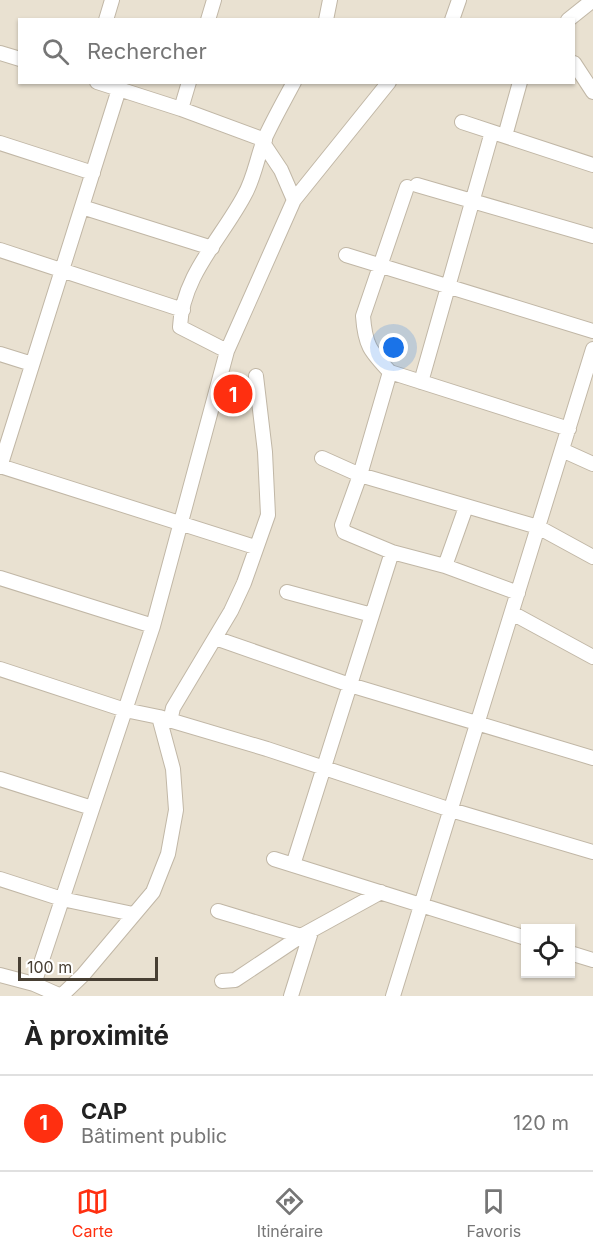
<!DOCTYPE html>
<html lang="fr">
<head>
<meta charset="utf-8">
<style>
	:root { --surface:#fff; --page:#f6f6f6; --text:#222; --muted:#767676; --line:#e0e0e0; --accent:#ff2f10 }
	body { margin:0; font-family:Inter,sans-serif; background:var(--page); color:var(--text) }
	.controls { position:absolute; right:18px; bottom:18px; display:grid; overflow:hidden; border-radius:0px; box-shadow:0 2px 4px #0004 }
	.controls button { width:54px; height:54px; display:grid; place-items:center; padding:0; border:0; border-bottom:2px solid var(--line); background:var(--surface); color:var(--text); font:30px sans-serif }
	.scale { position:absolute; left:18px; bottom:15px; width:140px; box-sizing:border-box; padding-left:6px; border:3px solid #473f33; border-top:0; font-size:16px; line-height:21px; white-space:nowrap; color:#473f33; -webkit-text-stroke:4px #fff; paint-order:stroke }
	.you { position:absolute; left:394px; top:348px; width:21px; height:21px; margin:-15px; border:4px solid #fff; border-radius:50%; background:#1a73e8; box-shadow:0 0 0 9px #1a73e833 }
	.badge { display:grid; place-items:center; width:39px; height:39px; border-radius:50%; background:var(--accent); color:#fff; font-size:20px; font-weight:700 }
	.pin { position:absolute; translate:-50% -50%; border:3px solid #fff; box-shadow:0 2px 6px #0006 }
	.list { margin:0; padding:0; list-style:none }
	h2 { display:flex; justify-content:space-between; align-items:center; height:78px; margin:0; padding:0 24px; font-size:26px }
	h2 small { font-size:20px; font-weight:400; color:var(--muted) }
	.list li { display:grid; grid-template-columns:39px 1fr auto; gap:18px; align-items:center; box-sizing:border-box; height:96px; padding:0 24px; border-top:2px solid var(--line) }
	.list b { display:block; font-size:22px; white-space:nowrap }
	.list p { margin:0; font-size:20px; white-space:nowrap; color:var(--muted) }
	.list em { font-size:20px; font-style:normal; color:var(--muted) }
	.icon { flex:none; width:33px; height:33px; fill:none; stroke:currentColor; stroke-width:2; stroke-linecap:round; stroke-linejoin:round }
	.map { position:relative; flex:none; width:593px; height:996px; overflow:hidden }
	.search { position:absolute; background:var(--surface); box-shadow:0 2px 4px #0004; left:18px; right:18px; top:18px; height:66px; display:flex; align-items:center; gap:15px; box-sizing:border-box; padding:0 21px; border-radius:0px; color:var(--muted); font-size:22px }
	.sheet { height:174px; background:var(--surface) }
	nav { display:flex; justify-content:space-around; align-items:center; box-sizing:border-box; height:84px; border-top:2px solid var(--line); background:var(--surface); font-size:16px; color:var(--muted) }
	nav a { display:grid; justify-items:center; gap:3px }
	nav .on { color:var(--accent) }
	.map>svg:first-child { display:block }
	.residential { fill:#e9e1d1; fill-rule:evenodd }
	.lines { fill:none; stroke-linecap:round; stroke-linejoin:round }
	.minor-casing { stroke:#c1b7a6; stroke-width:16 }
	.minor { stroke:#fff; stroke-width:14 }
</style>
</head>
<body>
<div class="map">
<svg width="593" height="996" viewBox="0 0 593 996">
	<rect width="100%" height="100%" fill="#f4efe4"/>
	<!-- residential -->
	<path class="residential" d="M0,0H593V996H0ZM20,20H574V82H20ZM526,928H570V974H526Z"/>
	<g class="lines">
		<defs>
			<path id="minor" d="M106,20L112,0
				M208,20L214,0
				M326,20L330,0
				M452,20L459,0
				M568,20L593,0
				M0,53L20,59
				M574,63L593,92
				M97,82L181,109L265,140
				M181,109L189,82
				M462,122L593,165
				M505,136L520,82
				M0,143L93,173
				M263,143L281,170L294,200
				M417,185L593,236
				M407,187L363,316C365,345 370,351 390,372L569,429
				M82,207L212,248
				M0,250L183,310
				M346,255L593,331
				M227,351L180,327C182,276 221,239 244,196C254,179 257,158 264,140C273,120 284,101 294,82
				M0,354L32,364
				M390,372L360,475L342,525L344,532L392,552L445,566L518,593
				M421,382L492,132
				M562,450L593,464
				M322,458L360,475L538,527L593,557
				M0,466L255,547
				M0,467L119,89
				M445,566L466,507
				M0,578L153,626
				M287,592L372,615
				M512,613L593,657
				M215,638L350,685L593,758
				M0,669L125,710L159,717L267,749L451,810L593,852
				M170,721L173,708L231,611L244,583L268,515L265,452L256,376
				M0,779L92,808
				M274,859L526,938
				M293,865L392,552
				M0,879L62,899L133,914
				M218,911L301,936
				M570,953L593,960
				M0,975L34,984L61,996
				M222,981L235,980L301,936L381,892
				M34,984L153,626L227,351L294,200L389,82
				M61,996L83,975L153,892L168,854L176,810L173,769L159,717
				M291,996L311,932
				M393,996L593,349"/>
		</defs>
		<!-- minor casing -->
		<use href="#minor" class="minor-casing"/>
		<!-- minor -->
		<use href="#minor" class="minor"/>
	</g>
</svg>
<div class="controls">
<button><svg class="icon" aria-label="locate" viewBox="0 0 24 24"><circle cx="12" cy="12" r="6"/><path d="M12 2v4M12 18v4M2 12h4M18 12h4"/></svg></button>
</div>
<div class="scale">100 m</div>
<div class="you"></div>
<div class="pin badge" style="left:233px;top:394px">1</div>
<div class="search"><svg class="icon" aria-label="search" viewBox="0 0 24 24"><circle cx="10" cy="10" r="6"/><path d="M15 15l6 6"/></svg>Rechercher</div>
</div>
<section class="sheet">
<h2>À proximité<small></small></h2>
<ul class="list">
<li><span class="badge">1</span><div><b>CAP</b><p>Bâtiment public</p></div><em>120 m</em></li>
</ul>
</section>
<nav>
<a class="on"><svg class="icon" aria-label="map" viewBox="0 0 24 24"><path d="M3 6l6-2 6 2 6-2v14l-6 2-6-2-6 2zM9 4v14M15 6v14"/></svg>Carte</a>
<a><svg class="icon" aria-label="directions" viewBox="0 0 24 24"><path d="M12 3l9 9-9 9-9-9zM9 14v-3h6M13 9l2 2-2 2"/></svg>Itinéraire</a>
<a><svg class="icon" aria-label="saved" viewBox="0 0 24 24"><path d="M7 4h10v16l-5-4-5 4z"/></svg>Favoris</a>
</nav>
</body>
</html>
